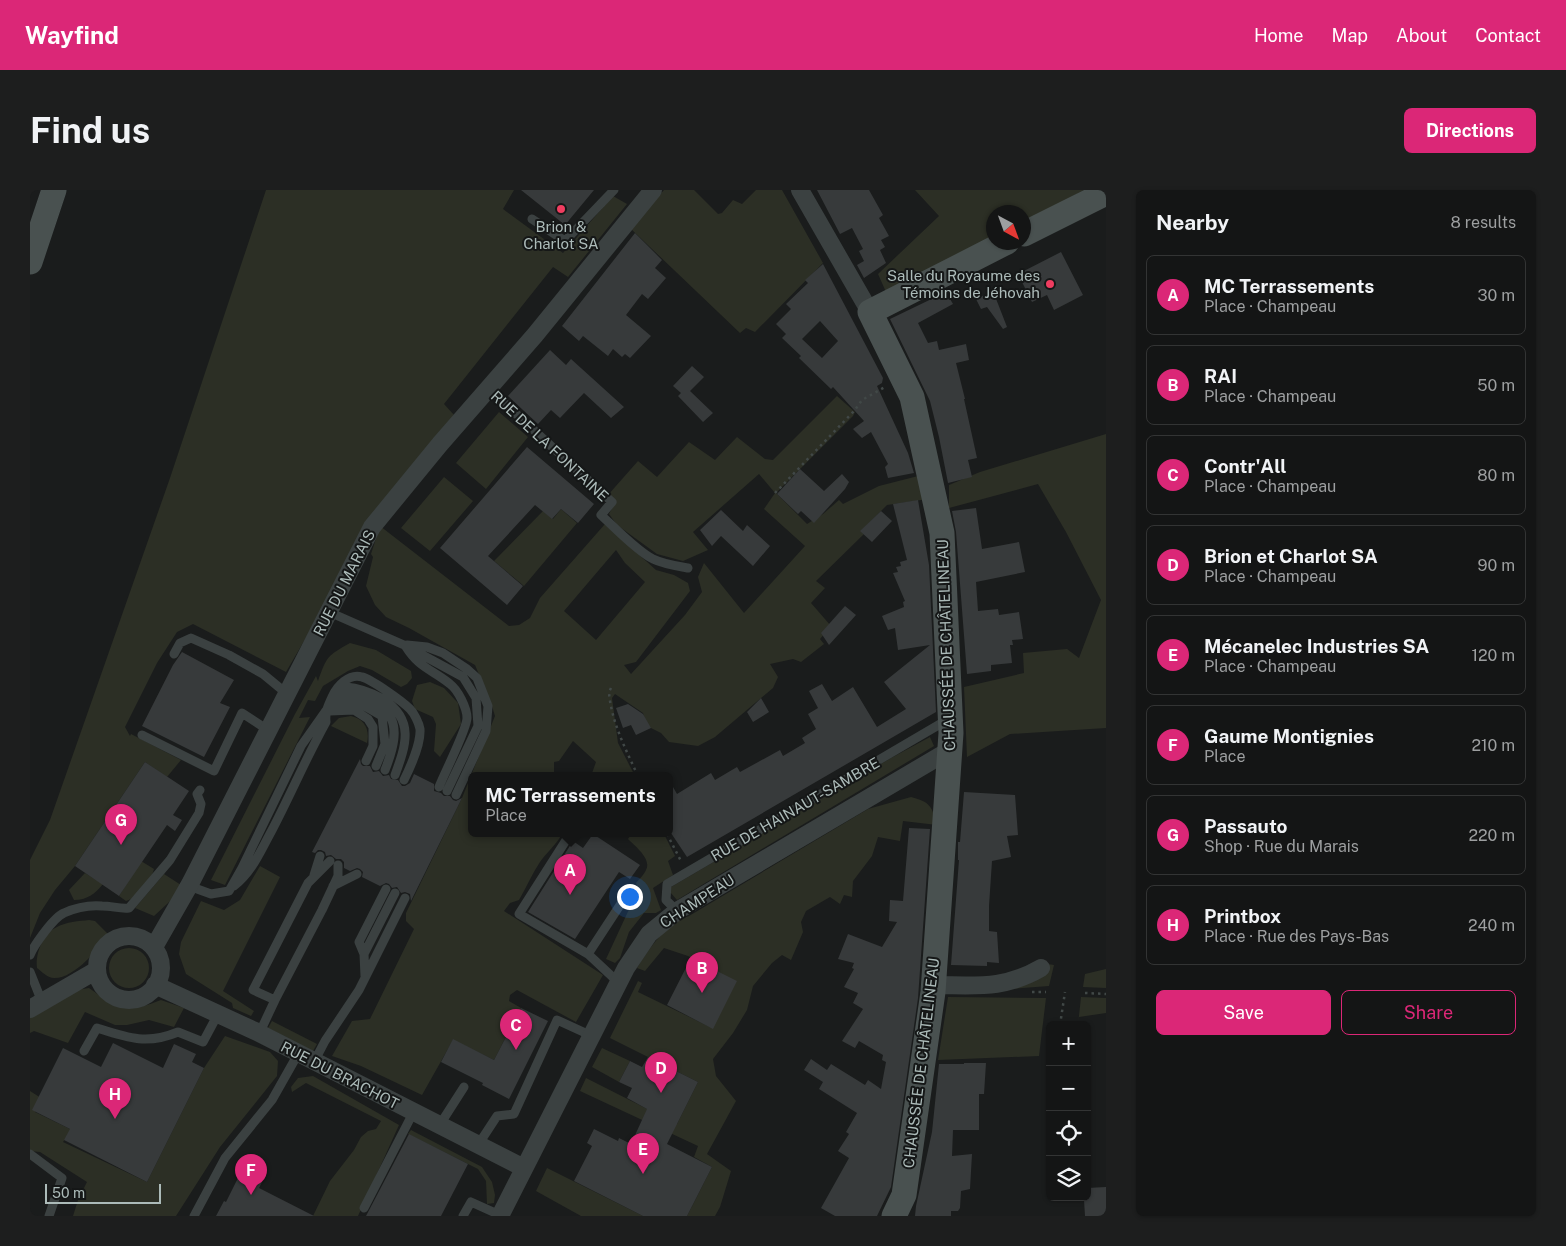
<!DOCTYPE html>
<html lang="en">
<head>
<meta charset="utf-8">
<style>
	:root { --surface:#141515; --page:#1d1e1e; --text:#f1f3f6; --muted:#9d9fa0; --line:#333434; --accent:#db2777 }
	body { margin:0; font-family:"Public Sans",sans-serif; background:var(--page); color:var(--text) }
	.controls { position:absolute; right:15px; bottom:15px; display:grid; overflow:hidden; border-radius:8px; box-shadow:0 1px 4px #0004 }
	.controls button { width:45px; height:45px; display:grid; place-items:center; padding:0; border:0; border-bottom:1px solid var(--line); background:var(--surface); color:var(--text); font:25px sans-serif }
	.compass { position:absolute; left:956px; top:15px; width:45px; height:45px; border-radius:50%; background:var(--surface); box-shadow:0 1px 4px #0004; rotate:139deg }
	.scale { position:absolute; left:15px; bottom:12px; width:116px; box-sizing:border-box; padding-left:5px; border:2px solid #acbbb9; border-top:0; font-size:14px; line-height:18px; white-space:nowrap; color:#acbbb9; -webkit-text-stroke:4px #151717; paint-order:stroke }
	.you { position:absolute; left:599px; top:706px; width:18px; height:18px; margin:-12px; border:4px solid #fff; border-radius:50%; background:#1a73e8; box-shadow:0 0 0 8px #1a73e833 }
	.badge { display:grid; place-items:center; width:32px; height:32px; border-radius:50%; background:var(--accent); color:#fff; font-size:16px; font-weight:700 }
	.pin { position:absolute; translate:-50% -41px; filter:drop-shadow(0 1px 2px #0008) }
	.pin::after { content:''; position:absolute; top:26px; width:18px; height:15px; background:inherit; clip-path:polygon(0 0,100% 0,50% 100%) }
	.popup { position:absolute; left:438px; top:582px; width:205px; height:65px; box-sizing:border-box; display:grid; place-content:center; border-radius:8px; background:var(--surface); filter:drop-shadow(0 1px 4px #0005); font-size:16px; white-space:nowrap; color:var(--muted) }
	.popup b { font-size:19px; color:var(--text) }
	.popup::after { content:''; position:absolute; left:50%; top:100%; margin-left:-10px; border:10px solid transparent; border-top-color:var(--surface) }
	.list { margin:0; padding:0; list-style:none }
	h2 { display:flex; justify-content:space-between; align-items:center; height:65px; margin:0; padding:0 20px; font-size:21px }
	h2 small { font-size:16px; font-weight:400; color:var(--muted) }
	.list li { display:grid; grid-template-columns:32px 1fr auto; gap:15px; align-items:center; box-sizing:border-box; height:80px; margin:0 10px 10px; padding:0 10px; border:1px solid var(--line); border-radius:8px }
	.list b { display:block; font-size:19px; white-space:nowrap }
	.list p { margin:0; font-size:16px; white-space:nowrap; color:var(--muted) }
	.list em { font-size:16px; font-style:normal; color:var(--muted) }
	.actions { display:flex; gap:10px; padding:15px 20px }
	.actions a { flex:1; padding:11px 0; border:1px solid var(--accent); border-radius:8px; text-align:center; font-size:18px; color:var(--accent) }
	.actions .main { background:var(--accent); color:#fff }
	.icon { flex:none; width:28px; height:28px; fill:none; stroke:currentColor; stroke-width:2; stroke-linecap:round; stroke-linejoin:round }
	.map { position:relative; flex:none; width:1076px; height:1026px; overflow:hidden; border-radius:8px }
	header { display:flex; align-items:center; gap:30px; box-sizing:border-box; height:70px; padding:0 25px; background:var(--accent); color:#fff }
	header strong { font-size:24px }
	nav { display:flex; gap:28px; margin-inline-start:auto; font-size:18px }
	.intro { display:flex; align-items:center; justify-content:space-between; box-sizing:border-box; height:120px; padding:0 30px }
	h1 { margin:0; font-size:35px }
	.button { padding:12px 22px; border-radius:8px; background:var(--accent); color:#fff; font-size:18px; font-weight:700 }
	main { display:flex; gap:30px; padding:0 30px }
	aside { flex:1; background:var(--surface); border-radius:8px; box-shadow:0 1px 4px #0004 }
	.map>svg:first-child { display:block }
	.green { fill:#2c2f25; fill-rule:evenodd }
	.building { fill:#373a3b; fill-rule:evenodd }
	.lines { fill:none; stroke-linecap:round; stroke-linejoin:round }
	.path { stroke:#414847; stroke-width:2.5; stroke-dasharray:2.5 4; stroke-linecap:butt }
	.lane { stroke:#3b4141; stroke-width:9 }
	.street { stroke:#3b4141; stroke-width:18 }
	.secondary { stroke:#495150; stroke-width:25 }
	.poi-dot { fill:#f03d60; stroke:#151717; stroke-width:2 }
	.labels { text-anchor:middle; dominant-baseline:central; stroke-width:4; stroke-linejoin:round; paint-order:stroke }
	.poi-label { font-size:15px; fill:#acbbb9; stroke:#151717 }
	.street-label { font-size:15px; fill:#acbbb9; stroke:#151717 }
</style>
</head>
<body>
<header>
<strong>Wayfind</strong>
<nav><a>Home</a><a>Map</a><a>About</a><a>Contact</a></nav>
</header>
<div class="intro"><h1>Find us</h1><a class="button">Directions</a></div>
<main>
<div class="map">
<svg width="1076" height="1026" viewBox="0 0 1076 1026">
	<rect width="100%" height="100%" fill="#1a1c1c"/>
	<!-- green -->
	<path class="green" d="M236,0H484L473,19L533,63L583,6L597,14L538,87L523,77L414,214L424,225L288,427L256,482L163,434L147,442L127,473L95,537L100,546L101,544L151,570L137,587L115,572L45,676L25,700L10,723L0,748V670L20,630L140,288Z
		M634,0H664L688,24L692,23L703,10L712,14L726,0H752L793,73L725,142L716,138L710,143L600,38Z
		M885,0H1054L994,33V22H964L963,48L856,102L848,84L909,26Z
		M807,206L825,222L823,226L746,303L777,334L793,324L809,310L813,314L849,296L892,285L898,309L857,315L831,341L834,344L786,391L795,398L781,413L801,436L790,449L794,454L771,472L763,469L740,474L748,487L743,498L685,547L668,556L639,552L631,543L617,536L613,523L585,504L582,508L588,553L605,586H561L566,572L543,551L529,571L524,572V586H441V644H532C526,655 518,661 510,672C502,684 496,698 489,710L480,713L474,721L573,785L546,832L487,800L480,805L479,811L491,818L464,870L423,850L392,905L331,876L302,866L322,831L340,829L384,739L376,731V723L432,608L465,526L461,513L445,475L379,438L356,427L345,415L336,396L343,367L341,364L350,336L479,436L489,435L500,428L510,408L575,334L626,380L644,385L658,393L660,401L606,472L594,475L601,484L655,425L672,402L668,387L674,373L714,423L775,356L734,319L745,303L729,284L663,342L678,360L653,371L627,364L587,335L579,324L583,316L578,305L608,271L627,287L659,252L685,270L707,247L735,269L743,270ZM586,360L595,373L615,392L566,450L534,421Z
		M469,222L498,247L456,299L426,273Z
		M1076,244V538L980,544L937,567L934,497L994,483L993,463L1037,459L1049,468L1071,410L1036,342L1008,294L919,318V295L950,282Z
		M414,287L443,311L400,361L371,338Z
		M531,319L547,333L494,396L464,371L513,321L523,329Z
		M320,453L346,460L381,481L382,488L377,494L371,497L342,480L330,476L318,481L293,496L285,511L278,510L269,528L280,527L195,695L181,690L265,524L286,486L288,491C297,466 297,466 320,453Z
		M400,492L414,498L428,513L431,534L410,567L404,561L406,534L403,527L385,519L382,511L387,495Z
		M321,526C335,529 340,540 337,553L301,536L309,528Z
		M900,547L904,556L647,710L640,702L641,697L861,568Z
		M881,607C901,612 902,617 907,635L873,631L870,651L848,647L842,666L823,691L822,707L814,705L810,714L800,707L776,721L771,732L773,742L761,770L752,765L742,773L723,796L717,820L703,843L683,869L686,886L706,911L677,964L701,981L690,1017L685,1026H657L682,977L664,967L668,956L550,901L556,888L647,934L668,892L580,848L608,791L612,793L608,802L680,837L704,791L658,766L634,758L615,781L607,778C620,757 635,735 659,726L838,619Z
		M601,644H634L645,666L638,671L643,685L623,698L631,720L626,723H614L599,742L590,768L585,773L576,769L608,700L606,693C609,689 614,685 616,680C622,669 605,656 598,649Z
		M111,671L124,679C121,691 108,708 96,711L89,706Z
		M230,676L250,687L193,801L224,821L221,826L203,818L202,813L156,784L149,764L151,752L171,711L194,720L210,710Z
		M55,683L73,694C65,704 57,710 44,710L39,700Z
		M134,684L151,695L150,702L124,726L105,718Z
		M59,730L65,731L79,745C69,758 44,789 24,788C18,788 12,782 7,778C5,764 13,743 27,737C36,732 49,731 59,730Z
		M79 778a20 20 0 1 1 40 0a20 20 0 1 1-40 0Z
		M1018,774L1024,775L1019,796L980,799Z
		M1076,779V798L1053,797L1055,784Z
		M59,798C88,819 96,824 131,810L154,818L144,837L119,830L97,835H85L55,822L38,853L4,841L0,843V826L46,800Z
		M918,807L1016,808L1009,866L908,870Z
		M1051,807L1076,808V823L1049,827L1048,835Z
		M242,831L287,854L283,861L238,838Z
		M195,846L240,862L248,871L247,886L190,957L146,1026H43L48,1010L57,992L10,962L0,961V901L11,908L5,922L42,940L33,952L117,992L174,878Z
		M572,858L600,871L589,892L562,877Z
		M283,886L369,935L328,1026H283L300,991L324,960L331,947L338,941L346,939L351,931L276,893L262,902L261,897L268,888Z
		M381,940L452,977L462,992L465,1005L464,1013L457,1014L456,991L448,979L378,944Z
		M517,978L613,1026H551L506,1001Z"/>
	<!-- building -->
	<path class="building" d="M491,0H564L535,35Z
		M787,0H839L853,25L849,28L859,46L851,50L855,57L850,60L856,73L834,88L827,75L834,71L829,61L833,59L822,38L810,44Z
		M605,43L632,70L625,78L636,88L618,109L612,104L596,125L621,146L600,168L595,164L592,167L583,159L578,166L553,146L549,151L532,136Z
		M1031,62L1053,105L1024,120L1017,105L1002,112L988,84Z
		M793,74L853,188L852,193L847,196L878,263L884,283L858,288L855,277L858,274L841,242L832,248L823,239L834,231L803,197L801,199L769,168L771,166L752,148L756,144L746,134L761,119L756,114L778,93L775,90ZM790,131L808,151L792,168L772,149Z
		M963,101L977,137L973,139L957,117L951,119L946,109Z
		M916,102L923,114L888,133L898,153L907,151L909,160L936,154L939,170L926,173L935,209H934L947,268L938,270L942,287L918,293L909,247L900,211L860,129Z
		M520,160L536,175L541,169L594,217L581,228L554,203L530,228L521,220L508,234L478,206Z
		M662,176L674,187L660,201L683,223L673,232L648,206L651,203L643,196Z
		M497,257L564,314L548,333L531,319L522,329L505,315L458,366L493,396L477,415L410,358Z
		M770,279L794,301L812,284L819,292L815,299L784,333L771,321L768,324L747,304Z
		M888,310L899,375L906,522L657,667L639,640V590L647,604L681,583L685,590L707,577L710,582L750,560L753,566L775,553L772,548L786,539L778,524L788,518L779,501L792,494L802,511L823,497L847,537L876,519L854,492L900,455L868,460L865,438L858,440L852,426L874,417L873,412L875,411L863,383L868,382L866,377L871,376L870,372L877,370L863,314Z
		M946,318L952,359L989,352L995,382L946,392L948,421L968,419L969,425L989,422L993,449L982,450L983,455H980L982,473L961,475V481L937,484L926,342L922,321Z
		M691,320L713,341L717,335L740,356L723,376L691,346L682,356L670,340Z
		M851,321L862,331L842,352L830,341Z
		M815,416L826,425L799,455L791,443Z
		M152,462L204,490L190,513L200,517L174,567L112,536L143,475Z
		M731,508L739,522L723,532L717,522Z
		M598,514L613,524L621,538L606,545L601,535L593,538L586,518Z
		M330,569L331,574L333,576H340L343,582L349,581L353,586L359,585L361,589L368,590L372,596H375L380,593L384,584L404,594V601L411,603L414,606H420L423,610L426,611L432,608L381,711L380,704L375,702L371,703L367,697L362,698L359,694L356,693L350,696L332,687L333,682L330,679L327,678L320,681L314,678V672L311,669H306L301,665L296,666L295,662L291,660H288L285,663L282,662Z
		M115,572L159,601L143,625L152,630L145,641L137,635L89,706L45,676Z
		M934,602L985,605L988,645L977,646L981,667L962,671L959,716V741L967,742L969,773L957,772V776L921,775L929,670H928V652H930Z
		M879,638L900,639L888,808L861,997L847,1026H805L791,1018L819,968L808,961L819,944L816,942L827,923L789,899L793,892L774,880L781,869L797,880L801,874L835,895L838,890L851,899L856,872L852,870L853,865L829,851L825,858L812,851L833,819L823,813L828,803L814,797L824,779L822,778L824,773L808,769L818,744L852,757L867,732L859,731L860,710L873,711Z
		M563,644L610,675L600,689L589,682L545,749L498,722L543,651L553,658Z
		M661,768L707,791L683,839L637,815Z
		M491,818L518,831L479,909L452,895L453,893L411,872L423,849L464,870Z
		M83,853L133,878L144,854L166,864L162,872L174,878L117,992L34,950L40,939L2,920L33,858L71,877Z
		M618,867L668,892L637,954L682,977L657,1026H613L544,991L562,956L557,953L564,939L588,951L589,948L601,954L617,919L597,908L602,898L589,892L600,871L612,877Z
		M934,873H956L954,904H949V940H923L922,966L942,964L940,999L931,1001L930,1018L928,1021H921V1026H885L886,1016L902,942L909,874H934Z
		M379,944L438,974L411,1026H336Z
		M211,982L232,992L229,998L284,1026H186L194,1011L196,1012Z
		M1076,997V1026H1055L1054,1010V1007H1057V998Z"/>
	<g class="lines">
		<!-- path -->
		<path class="path" d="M745,303L825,220L832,210L855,197
			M581,498L579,502C581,531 596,560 608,586
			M637,644L651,671
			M1002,802H1016
			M1055,803L1076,804
			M1030,835L1035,802"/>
		<!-- lane -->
		<path class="lane" d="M502,29L535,51L584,0
			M458,198L582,312L571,325C584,337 608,362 623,369C633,374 646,376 658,378
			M299,422L374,455L433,487L446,508L448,536L417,601
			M377,455L397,457L413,463L437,479L447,488L458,516L456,541L426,605
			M376,457C389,478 403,480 420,494C428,500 437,518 437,528C437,539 414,584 409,597
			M144,464L150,453L161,448L199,465L233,484L256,503
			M308,510L315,504C365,515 374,532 355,580
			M306,515C322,506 338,518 352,526L355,554L346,576
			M300,521L324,520L338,529L343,537V556L336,571
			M112,545L184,581L212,523L238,540
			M540,644L489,724L558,764
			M284,685L290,666
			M159,696L181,704L199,701L212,678L271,556L295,522L316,497C330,498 340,502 353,509C385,530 376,555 365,585
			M204,696C222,682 230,662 241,642C260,606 276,568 296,532C295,521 298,516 302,507C307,496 319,483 332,487C341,489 372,511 380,519C384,523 389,533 390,539C391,553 380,578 374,590
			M303,696L327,684
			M647,721L636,710L637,694L917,530
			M334,764L329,752L356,699
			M0,765C4,755 24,727 34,723C45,718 60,715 72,716C82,716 90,719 99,718L140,670L169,623L171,614L167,604L170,600
			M0,782L12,812
			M335,786L334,764L365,703
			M589,793L558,764L596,706
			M245,810L292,720L308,686V675
			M229,844L245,810L223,800L278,693L300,671
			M54,861L67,838C98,848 117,855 148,842L173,852L188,824
			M284,872L295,851L329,800L375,708
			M409,936L434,897
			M448,955L467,926L484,924L527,830L562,846
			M0,964L32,988L19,1026
			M334,1018L383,923
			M164,1026L195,968L242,910L268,864
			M433,1026L441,1012L470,1025"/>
		<!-- street -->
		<path class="street" d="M770,0L840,122
			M67 778a32 32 0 1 1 64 0a32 32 0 1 1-64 0Z
			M124,757L160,694L342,337L410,254L505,145L623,0
			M125,795L225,841L494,978
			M903,795C945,795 973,800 1011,778
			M0,819L67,780
			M470,1026L596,778L619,744L647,721L920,560"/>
		<!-- secondary -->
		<path class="secondary" d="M994,44L1076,3
			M0,72L24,0
			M864,1026L874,1005L903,802L921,543L912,343L882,207L840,122L977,52"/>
	</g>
	<!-- markers -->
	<g class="poi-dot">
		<circle cx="531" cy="19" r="5"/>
		<circle cx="1020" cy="94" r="5"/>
	</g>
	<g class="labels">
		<!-- poi labels -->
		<g class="poi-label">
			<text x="531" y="36">Brion &amp;<tspan x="531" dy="17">Charlot SA</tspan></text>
			<text x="1010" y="85" text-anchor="end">Salle du Royaume des<tspan x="1010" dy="17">Témoins de Jéhovah</tspan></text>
		</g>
		<!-- street labels -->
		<g class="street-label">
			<text transform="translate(520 256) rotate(43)">RUE DE LA FONTAINE</text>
			<text transform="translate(314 393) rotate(-63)">RUE DU MARAIS</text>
			<text transform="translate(916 455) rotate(-92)">CHAUSSÉE DE CHÂTELINEAU</text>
			<text transform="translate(765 619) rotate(-30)">RUE DE HAINAUT-SAMBRE</text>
			<text transform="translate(667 711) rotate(-33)">CHAMPEAU</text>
			<text transform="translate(891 873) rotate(-83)">CHAUSSÉE DE CHÂTELINEAU</text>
			<text transform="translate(310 885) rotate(27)">RUE DU BRACHOT</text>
		</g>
	</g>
</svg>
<div class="controls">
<button>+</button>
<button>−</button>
<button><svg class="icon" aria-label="locate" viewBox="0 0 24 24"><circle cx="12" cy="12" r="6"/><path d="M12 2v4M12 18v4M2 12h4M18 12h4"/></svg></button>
<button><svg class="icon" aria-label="layers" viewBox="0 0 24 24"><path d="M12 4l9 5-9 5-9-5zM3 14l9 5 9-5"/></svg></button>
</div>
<svg class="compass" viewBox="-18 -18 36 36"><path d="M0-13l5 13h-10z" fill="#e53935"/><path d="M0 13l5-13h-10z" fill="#9d9fa0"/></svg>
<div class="scale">50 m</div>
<div class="you"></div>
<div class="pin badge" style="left:540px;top:705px">A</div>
<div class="popup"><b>MC Terrassements</b>Place</div>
<div class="pin badge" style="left:672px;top:803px">B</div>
<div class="pin badge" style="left:486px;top:860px">C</div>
<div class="pin badge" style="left:631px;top:903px">D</div>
<div class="pin badge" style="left:613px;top:984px">E</div>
<div class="pin badge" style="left:221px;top:1005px">F</div>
<div class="pin badge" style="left:91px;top:655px">G</div>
<div class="pin badge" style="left:85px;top:929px">H</div>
</div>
<aside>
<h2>Nearby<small>8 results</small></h2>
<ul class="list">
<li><span class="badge">A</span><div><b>MC Terrassements</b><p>Place · Champeau</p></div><em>30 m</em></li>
<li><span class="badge">B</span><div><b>RAI</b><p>Place · Champeau</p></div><em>50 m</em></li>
<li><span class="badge">C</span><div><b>Contr'All</b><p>Place · Champeau</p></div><em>80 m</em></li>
<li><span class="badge">D</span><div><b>Brion et Charlot SA</b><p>Place · Champeau</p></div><em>90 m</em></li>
<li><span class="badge">E</span><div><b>Mécanelec Industries SA</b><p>Place · Champeau</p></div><em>120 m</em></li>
<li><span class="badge">F</span><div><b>Gaume Montignies</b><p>Place</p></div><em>210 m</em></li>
<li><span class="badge">G</span><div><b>Passauto</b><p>Shop · Rue du Marais</p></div><em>220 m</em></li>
<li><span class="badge">H</span><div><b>Printbox</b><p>Place · Rue des Pays-Bas</p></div><em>240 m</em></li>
</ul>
<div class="actions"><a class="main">Save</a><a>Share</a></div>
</aside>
</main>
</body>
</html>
